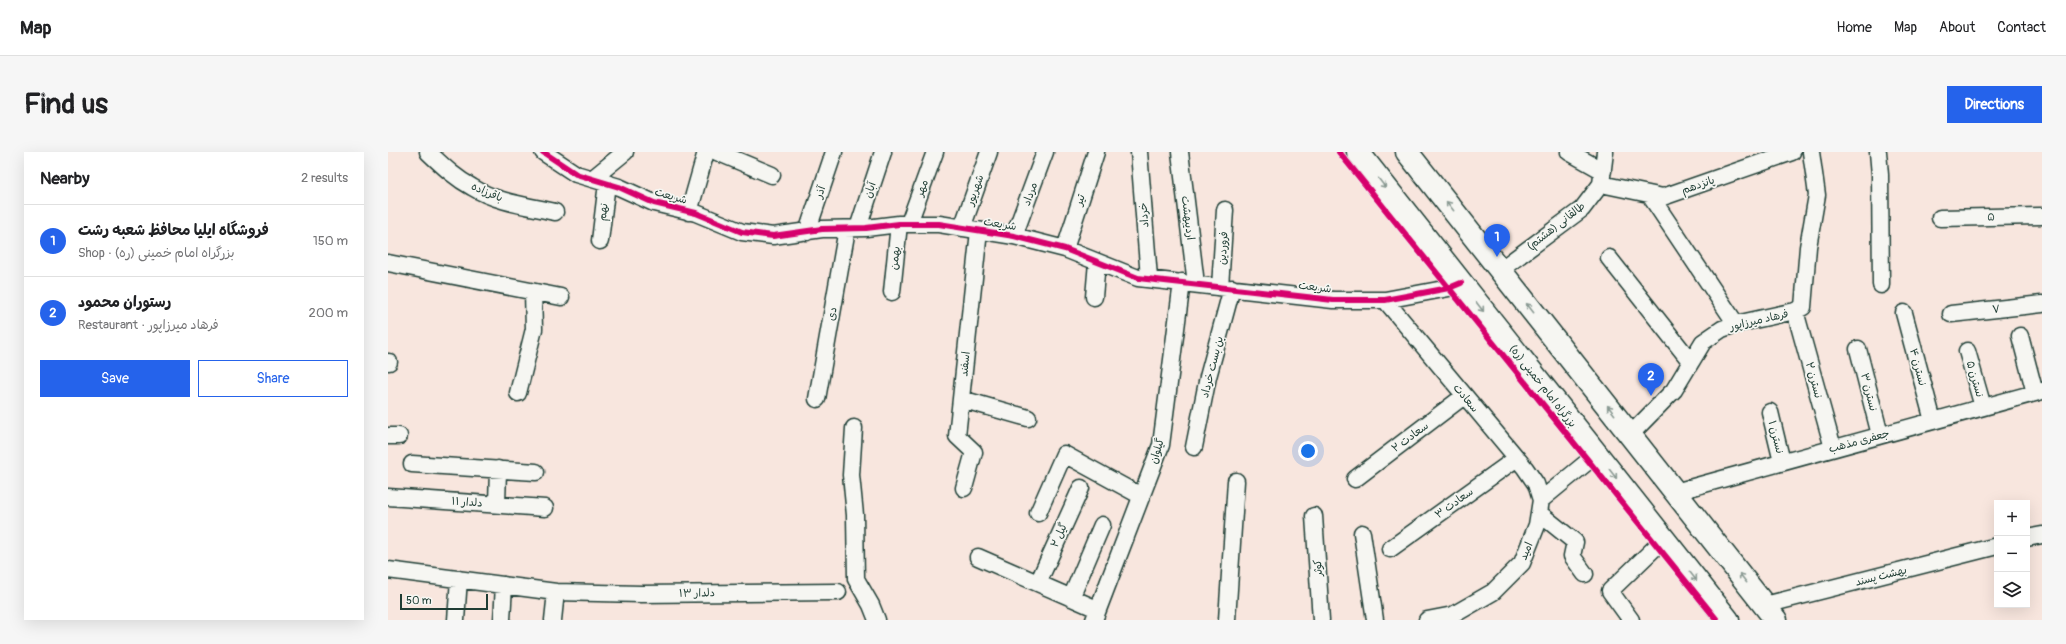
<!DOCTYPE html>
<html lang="en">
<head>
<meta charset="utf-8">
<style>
	:root { --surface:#fff; --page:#f6f6f6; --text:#202124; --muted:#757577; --line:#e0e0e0; --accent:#2563eb }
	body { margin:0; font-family:Pangolin,"Playpen Sans Arabic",sans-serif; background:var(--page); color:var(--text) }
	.controls { position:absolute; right:12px; bottom:12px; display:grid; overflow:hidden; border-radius:0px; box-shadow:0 4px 16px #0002 }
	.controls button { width:36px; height:36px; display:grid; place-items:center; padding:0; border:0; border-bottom:1px solid var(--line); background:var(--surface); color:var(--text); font:20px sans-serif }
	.scale { position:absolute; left:12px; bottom:10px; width:88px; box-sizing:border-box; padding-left:4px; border:2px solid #1f3d34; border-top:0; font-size:11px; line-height:14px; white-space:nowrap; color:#1f3d34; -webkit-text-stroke:3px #f6f6f2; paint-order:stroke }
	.you { position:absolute; left:920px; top:299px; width:14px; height:14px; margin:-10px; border:3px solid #fff; border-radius:50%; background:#1a73e8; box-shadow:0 0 0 6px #1a73e833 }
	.badge { display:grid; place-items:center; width:26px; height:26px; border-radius:50%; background:var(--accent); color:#fff; font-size:13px; font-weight:700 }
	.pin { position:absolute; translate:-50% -33px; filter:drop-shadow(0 1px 2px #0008) }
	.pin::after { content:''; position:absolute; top:21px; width:14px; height:12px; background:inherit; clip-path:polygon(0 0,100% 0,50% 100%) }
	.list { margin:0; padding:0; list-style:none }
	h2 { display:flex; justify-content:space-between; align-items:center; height:52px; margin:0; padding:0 16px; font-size:17px }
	h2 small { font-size:13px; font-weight:400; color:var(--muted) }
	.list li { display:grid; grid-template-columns:26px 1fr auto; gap:12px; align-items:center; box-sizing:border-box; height:72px; padding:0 16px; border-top:1px solid var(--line) }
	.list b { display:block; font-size:15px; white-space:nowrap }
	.list p { margin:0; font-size:13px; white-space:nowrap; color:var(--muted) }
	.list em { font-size:13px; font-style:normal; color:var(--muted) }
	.actions { display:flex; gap:8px; padding:12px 16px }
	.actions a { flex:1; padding:9px 0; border:1px solid var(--accent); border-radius:0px; text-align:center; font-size:14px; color:var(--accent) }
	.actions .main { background:var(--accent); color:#fff }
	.icon { flex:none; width:22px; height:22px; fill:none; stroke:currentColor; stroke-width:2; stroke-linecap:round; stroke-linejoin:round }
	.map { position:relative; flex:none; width:1654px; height:468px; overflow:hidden; border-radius:0px }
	header { display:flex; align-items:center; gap:24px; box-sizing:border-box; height:56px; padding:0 20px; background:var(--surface); border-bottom:1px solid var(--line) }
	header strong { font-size:19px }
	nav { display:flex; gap:22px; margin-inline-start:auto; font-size:14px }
	.intro { display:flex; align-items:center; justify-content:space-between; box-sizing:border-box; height:96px; padding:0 24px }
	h1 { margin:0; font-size:28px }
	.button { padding:10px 18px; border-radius:0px; background:var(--accent); color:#fff; font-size:14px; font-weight:700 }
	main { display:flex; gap:24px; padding:0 24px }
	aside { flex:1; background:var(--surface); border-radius:0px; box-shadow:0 4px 16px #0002 }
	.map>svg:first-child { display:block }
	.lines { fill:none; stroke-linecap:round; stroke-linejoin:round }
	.minor-casing { stroke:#1f3d34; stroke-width:19 }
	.highway-casing { stroke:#1f3d34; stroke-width:25 }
	.minor { stroke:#f6f6f2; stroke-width:16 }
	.highway { stroke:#f6f6f2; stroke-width:22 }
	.cycleway-casing { stroke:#f6f6f2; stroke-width:8 }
	.cycleway { stroke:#d6006c; stroke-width:6 }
	.oneway { stroke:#8a9a93 }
	.labels { text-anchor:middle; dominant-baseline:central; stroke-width:3.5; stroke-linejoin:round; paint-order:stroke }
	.street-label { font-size:11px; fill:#1f3d34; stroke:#f6f6f2 }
</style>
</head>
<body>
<header>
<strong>Map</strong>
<nav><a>Home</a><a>Map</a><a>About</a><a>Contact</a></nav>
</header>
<div class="intro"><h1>Find us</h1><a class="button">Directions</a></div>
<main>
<aside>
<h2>Nearby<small>2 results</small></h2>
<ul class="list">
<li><span class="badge">1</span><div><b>فروشگاه ایلیا محافظ شعبه رشت</b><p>Shop · بزرگراه امام خمینی (ره)</p></div><em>150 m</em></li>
<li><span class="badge">2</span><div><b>رستوران محمود</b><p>Restaurant · فرهاد میرزاپور</p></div><em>200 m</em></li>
</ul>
<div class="actions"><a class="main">Save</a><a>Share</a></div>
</aside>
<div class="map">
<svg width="1654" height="468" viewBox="0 0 1654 468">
	<rect width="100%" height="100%" fill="#f8e6de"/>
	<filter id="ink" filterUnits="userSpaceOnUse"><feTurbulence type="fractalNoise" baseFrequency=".025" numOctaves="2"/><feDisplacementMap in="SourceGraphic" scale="8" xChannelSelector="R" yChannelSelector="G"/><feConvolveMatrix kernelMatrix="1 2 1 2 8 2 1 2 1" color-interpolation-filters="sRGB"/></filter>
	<g filter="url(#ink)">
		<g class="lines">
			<defs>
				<path id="minor" d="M40,0C54,13 67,26 84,35C108,50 140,54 167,60
					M155,0L188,22L231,35L266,51L308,61L354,80L385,84L434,77L478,76L511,72H551L626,84L677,97L750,126L945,148H997L1061,136L1073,131
					M329,0L384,23
					M751,0L761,126
					M792,0L808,132
					M1181,0L1215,19
					M1490,0L1492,23L1493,133
					M204,27L237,0
					M1213,32L1275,45L1404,0
					M1261,42L1348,172
					M301,60L318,0
					M1552,66L1654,64
					M521,71L547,0
					M470,76L495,0
					M574,76L601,0
					M419,80L446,0
					M626,84L657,0
					M212,89L219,31
					M677,97L708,0
					M1221,106L1303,210
					M0,111L173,145
					M1112,118L1194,57L1213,32L1217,0
					M832,135L837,58
					M504,140L511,72
					M706,145L709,110
					M997,148L1137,316L1148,332L1153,348
					M1407,159L1445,296
					M1516,161L1545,269
					M1563,162L1654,152
					M1632,184L1647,241
					M1470,197L1492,283
					M1579,199L1595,255
					M0,210H1
					M130,241L146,177L145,140
					M429,247L459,77
					M573,247L640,266
					M1382,260L1394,310
					M466,276L463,323L467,363L468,427L483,453L489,468
					M1242,283L1286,238L1315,190L1334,177L1348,172L1407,159L1415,155L1420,95L1429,43L1423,0
					M0,284H11
					M806,295L820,225L844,136
					M24,312L148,320
					M967,327L1076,244
					M576,336L586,300L569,284L591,79
					M1287,340L1654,239
					M0,345L157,356
					M109,352L110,317
					M650,361L676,302L753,344
					M1151,361L1187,390L1184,404L1197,422
					M926,364L933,468
					M974,381L987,468
					M1639,386L1654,383
					M1002,397L1129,306
					M590,405L709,457
					M0,418L168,440L253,442L450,440
					M650,431L693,336
					M683,446L714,373
					M1377,453L1609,394
					M68,468L71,427
					M114,468L116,433
					M165,468L168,440
					M706,468L773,293L794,130
					M839,468L848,329
					M1039,468L1065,463L1105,440L1134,411L1149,373L1153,348L1209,302
					M1243,468L1222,439L1276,387"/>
				<path id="highway" d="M970,0L1340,468
					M1019,0L1388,468"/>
			</defs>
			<!-- minor casing -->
			<use href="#minor" class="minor-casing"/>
			<!-- highway casing -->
			<use href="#highway" class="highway-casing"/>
			<!-- minor -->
			<use href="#minor" class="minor"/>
			<!-- highway -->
			<use href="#highway" class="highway"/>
			<defs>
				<path id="cycleway" d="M155,0L188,22L231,35L266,51L308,61L354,80L385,84L434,77L478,76L511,72H551L626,84L677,97L750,126L945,148H997L1061,136L1073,131
					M951,0L1329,468"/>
			</defs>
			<!-- cycleway casing -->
			<use href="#cycleway" class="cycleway-casing"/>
			<!-- cycleway -->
			<use href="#cycleway" class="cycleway"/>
		</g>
		<!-- one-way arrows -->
		<defs><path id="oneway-shaft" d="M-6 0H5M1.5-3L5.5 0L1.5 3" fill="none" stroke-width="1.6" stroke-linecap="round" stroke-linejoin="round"/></defs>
		<g class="oneway">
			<use href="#oneway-shaft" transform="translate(994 31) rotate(52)"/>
			<use href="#oneway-shaft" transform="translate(1062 54) rotate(-128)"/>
			<use href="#oneway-shaft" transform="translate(1092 155) rotate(52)"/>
			<use href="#oneway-shaft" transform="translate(1142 156) rotate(-128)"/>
			<use href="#oneway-shaft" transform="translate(1223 258) rotate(-128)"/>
			<use href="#oneway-shaft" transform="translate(1225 322) rotate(52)"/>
			<use href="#oneway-shaft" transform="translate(1305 424) rotate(52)"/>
			<use href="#oneway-shaft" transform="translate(1355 426) rotate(-128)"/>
		</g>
	</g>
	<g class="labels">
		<!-- street labels -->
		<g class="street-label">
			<text transform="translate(1310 33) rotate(-19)">پانزدهم</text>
			<text transform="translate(534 36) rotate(-70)">مهر</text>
			<text transform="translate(482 38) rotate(-72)">آبان</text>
			<text transform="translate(587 38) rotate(-70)">شهریور</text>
			<text transform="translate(99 40) rotate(23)">باقرزاده</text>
			<text transform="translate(432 40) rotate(-71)">آذر</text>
			<text transform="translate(642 42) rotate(-70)">مرداد</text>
			<text transform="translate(283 44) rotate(16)">شریعت</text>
			<text transform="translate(692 48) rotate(-72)">تیر</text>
			<text transform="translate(215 60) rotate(-83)">نهم</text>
			<text transform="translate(756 63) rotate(-95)">خرداد</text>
			<text transform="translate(1603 65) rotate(-1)">۵</text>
			<text transform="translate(800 66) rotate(83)">اردیبهشت</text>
			<text transform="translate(612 72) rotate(9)">شریعت</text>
			<text transform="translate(1168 74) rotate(-38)">طالقانی (هشتم)</text>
			<text transform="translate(835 96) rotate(-87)">فروردین</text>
			<text transform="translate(507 106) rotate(-84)">بهمن</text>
			<text transform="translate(927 135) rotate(7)">شریعت</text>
			<text transform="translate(1608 157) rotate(-6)">۷</text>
			<text transform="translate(444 162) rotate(-80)">دی</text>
			<text transform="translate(1371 168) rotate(-13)">فرهاد میرزاپور</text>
			<text transform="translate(577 212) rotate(-84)">اسفند</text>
			<text transform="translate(824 215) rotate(-76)">بن بست خرداد</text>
			<text transform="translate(1530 215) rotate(75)">نسترن ۴</text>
			<text transform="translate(1587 227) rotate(74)">نسترن ۵</text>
			<text transform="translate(1426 228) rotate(75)">نسترن ۲</text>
			<text transform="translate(1155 234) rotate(52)">بزرگراه امام خمینی (ره)</text>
			<text transform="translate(1481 240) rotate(76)">نسترن ۳</text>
			<text transform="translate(1078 246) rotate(50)">سعادت</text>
			<text transform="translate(1022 285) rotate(-37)">سعادت ۲</text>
			<text transform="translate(1388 285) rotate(76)">نسترن ۱</text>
			<text transform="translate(1471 289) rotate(-15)">جعفری مذهب</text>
			<text transform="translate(769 299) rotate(-73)">گیلوان</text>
			<text transform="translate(79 350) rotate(4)">دلدار ۱۱</text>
			<text transform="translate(1066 351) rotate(-36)">سعادت ۳</text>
			<text transform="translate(671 383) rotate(-66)">گیل ۲</text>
			<text transform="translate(1138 399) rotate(-67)">امید</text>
			<text transform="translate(930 416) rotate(-94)">کوثر</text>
			<text transform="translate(1493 424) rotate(-14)">بهشت پسند</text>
			<text transform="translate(309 441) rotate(-1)">دلدار ۱۳</text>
		</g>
	</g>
</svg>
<div class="controls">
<button>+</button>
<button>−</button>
<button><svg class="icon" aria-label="layers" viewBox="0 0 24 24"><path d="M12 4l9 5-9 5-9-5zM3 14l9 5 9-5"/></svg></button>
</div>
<div class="scale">50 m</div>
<div class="you"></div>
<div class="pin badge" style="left:1109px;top:105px">1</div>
<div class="pin badge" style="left:1263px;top:244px">2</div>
</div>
</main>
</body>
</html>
